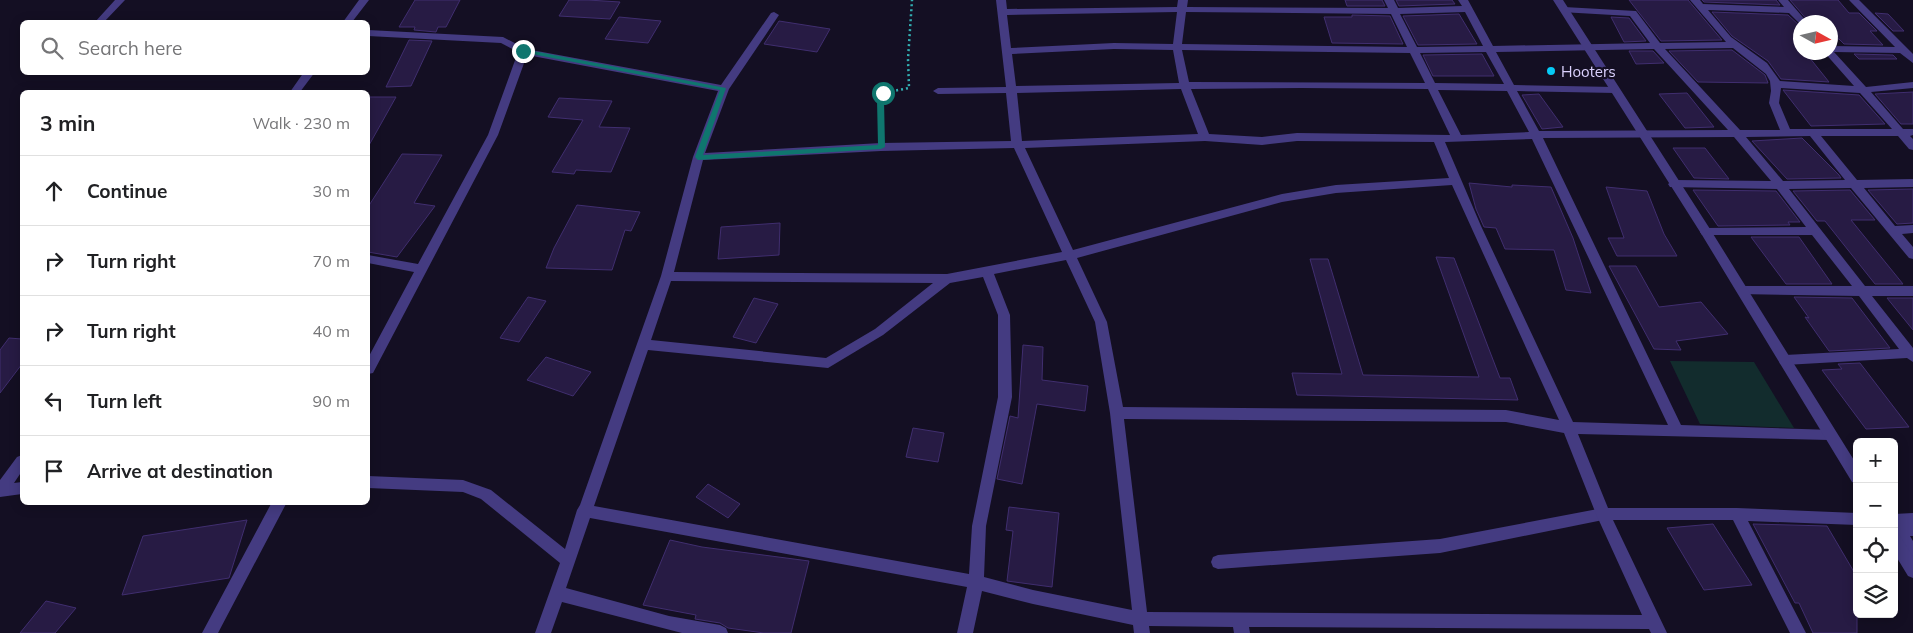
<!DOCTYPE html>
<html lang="en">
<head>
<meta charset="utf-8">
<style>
	:root { --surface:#fff; --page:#f6f6f6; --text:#202124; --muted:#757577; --line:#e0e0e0 }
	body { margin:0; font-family:Mulish,sans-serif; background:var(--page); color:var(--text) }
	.controls { position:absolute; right:15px; bottom:15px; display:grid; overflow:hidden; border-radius:8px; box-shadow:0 2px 12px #0003 }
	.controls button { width:45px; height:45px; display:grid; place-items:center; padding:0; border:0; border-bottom:1px solid var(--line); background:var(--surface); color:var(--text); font:25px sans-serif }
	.compass { position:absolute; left:1793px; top:15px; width:45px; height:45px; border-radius:50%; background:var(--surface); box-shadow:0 2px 12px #0003; rotate:98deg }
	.stop { position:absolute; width:15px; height:15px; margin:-11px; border:4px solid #0f766e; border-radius:50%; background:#fff }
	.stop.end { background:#0f766e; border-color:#fff; box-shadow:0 1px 5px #0008 }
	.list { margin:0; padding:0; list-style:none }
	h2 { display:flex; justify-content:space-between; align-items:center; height:65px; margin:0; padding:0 20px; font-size:21px }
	h2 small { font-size:16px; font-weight:400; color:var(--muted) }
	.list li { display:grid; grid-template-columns:32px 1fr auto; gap:15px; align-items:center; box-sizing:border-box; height:70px; padding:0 20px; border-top:1px solid var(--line) }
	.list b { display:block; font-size:19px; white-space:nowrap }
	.list em { font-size:16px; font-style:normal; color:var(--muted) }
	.icon { flex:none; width:28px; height:28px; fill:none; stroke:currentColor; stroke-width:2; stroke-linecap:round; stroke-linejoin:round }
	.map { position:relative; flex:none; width:1913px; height:633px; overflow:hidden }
	.search { position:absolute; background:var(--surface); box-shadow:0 2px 12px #0003; left:20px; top:20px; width:350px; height:55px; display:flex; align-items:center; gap:12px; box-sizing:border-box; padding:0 18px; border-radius:8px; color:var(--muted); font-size:19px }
	.panel { position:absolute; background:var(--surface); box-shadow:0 2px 12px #0003; left:20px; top:90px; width:350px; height:415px; border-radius:8px }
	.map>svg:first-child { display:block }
	.green { fill:#122c2d }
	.building { fill:#271b44; stroke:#402e6f }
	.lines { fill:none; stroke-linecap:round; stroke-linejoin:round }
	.path { stroke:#32afb2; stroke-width:2.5; stroke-dasharray:2 3; stroke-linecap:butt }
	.service { fill:#443b81; fill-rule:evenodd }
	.minor { fill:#443b81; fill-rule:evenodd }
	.tertiary { fill:#443b81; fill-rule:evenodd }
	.route { fill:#0f766e }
	.poi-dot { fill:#06caf6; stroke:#140f23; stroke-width:2 }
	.labels { text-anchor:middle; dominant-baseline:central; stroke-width:4.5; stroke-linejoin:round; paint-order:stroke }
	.poi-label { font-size:15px; fill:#dbd2fe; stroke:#140f23; text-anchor:start }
</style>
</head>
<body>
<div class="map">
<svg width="1913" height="633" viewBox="0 0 1913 633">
	<rect width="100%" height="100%" fill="#140f23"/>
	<!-- green -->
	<path class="green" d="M1670,361L1754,362L1794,428L1700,424Z"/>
	<!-- building -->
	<path class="building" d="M415,0H460L446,27H438L436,32L414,30L415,27H399Z
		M569,0H588L620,2L610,19L559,16Z
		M1345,0H1382L1385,6H1347Z
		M1396,0H1452L1455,4L1399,6Z
		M1629,0H1688L1722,40L1661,41Z
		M1702,0H1776L1780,5L1704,2Z
		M1790,0H1838L1849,13H1859L1877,31H1870L1883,45L1844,44L1839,39H1830V22H1809Z
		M1712,12L1788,15L1800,26V40H1795L1800,47V52H1805L1829,82L1781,79L1768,61L1732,36Z
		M1875,13L1888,14L1904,31H1893Z
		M1459,14L1477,44L1418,45L1403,16Z
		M1352,15L1390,16L1403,44L1332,43L1324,17H1352Z
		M619,17L661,21L648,43L605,39Z
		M1611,17L1629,18L1646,41L1624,42Z
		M779,21L830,29L817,52L764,44Z
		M409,40L432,41L411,86L386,87Z
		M1732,50L1765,75L1768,83L1698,82L1669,51Z
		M1629,51H1653L1664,63L1636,64Z
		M1482,54L1494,76H1433L1423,55Z
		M1854,54L1893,55L1897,59H1859Z
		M1783,90L1859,95L1885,124L1811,126Z
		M1913,92V124H1901L1875,94Z
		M1687,93L1714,127L1685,128L1659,94Z
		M1539,94L1563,127L1542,129L1522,95Z
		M368,97H396L368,147Z
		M559,98L612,101L599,127L630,128L611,172L576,170L574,174L552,172L583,120L548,117Z
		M1802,138L1839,175L1841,178L1787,179L1752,141Z
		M1673,148H1705L1729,179L1694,178Z
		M402,154L442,155L414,203L435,206L397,257L368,252V207Z
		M1469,183L1512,187V185L1551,187L1573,238L1591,293L1566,290L1554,250L1505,249L1496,228L1484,227L1476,209Z
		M1606,187L1647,191L1664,234L1677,256H1617L1608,238H1624Z
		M1913,189V223L1897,224L1868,190Z
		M1693,190L1776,191L1800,222H1788L1790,225L1718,226Z
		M1850,190L1875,220H1851L1903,284H1875L1825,221H1817L1793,191Z
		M577,205L640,212L631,231L625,230L612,270L546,268L554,248Z
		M780,223L779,255L718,259L721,227Z
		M1751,237H1799L1832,284H1786Z
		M1436,257L1454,258L1500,378H1510L1518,400L1297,395L1292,373L1342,374L1310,259H1328L1363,375L1479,377Z
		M1609,266H1636L1659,307L1701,302L1728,334L1676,341L1681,350L1654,349Z
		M528,297L546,301L519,342L500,338Z
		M1794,297L1852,298L1890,348L1829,351L1805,317L1809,318Z
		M754,298L778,304L756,343L733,337Z
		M1887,298H1913V330Z
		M9,338L22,339V364L0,393V350Z
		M1023,345L1043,347L1042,380L1088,386L1085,411L1037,404L1022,484L997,479L1010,416L1018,418Z
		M546,357L591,372L573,396L527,380Z
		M1860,363L1909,427L1866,429L1822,370L1842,369L1838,364Z
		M913,428L944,433L938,462L906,457Z
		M708,484L740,504L728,518L696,497Z
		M1009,507L1059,513L1052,587L1007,581L1013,531L1006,530Z
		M247,520L229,578L122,595L143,536Z
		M1713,524L1752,585L1704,590L1667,528Z
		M1753,524L1827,526L1857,577V633H1813L1799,603H1795Z
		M670,540L702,547L809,561L791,633H764L728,628L720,623L695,619L696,615L643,605Z
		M46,601L76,608L55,633H20Z"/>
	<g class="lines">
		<!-- path -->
		<path class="path" d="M881,134L880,100L883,93L909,88L908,59L912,0"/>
		<!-- service -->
		<path class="service" d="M1603,508L1608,509L1610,514L1608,519L1603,520L1440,553L1218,569L1213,567L1211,562L1213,557L1218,555L1440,539Z"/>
		<!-- minor -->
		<path class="minor" d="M115,0H125L104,22H95Z
			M359,0H369L352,22H343Z
			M996,0H1006L1007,9L1177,7L1178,0H1188L1187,7L1388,8L1384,0H1394L1398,8L1462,6L1458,0H1468L1493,46L1650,43L1630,16L1561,12V8L1564,7L1636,11L1660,43L1726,42L1690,0H1700L1703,4L1784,7L1778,0H1788L1807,22L1800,24L1789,13L1708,10L1731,37L1767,63L1780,81L1854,86L1824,52H1830V46L1895,47L1849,0H1859L1913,54V63L1900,53L1834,52L1866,87L1913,82V88L1871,92L1903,129H1913V135L1910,136L1913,139V150L1909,149L1898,136H1821L1857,180L1913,179V187L1864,188L1895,226L1913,225V233L1902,234L1913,247V259L1909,258L1851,188L1789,189L1865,286H1913V296H1872L1913,348V362L1907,358L1785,365L1780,364L1779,360L1780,356L1785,355L1899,349L1859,296L1739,294L1737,291L1739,288L1743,286H1852L1812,235H1702L1700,232L1702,229L1706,228L1806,227L1777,189L1670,187L1668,184L1674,180L1771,181L1734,137L1543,138L1681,425L1834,430L1836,434L1834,438L1829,440L1578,434L1608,508H1737L1857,513V525L1748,521L1806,633H1790L1733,520H1613L1667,633H1651L1649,629L1249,627L1250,633H1234L1233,627L1149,626L1150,633H1134L1133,625L1033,604L982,591L973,633H957L967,587L590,518L566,588L669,616L720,625L726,628L728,633H682L562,602L551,633H535L560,563L481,499L463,492L368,488V476L463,480L491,490L565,549L577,510L580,505L661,276L693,157L718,91L527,55L498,135L373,373L368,374V358L414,272L368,263V255L418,264L488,135L518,52L501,43L368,36V30L503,37L526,49L721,85L771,13L774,12L779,15L729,89L705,153L881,143L1011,141L1006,93L938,94L933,91L938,88L1006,87ZM1177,12L1173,44L1114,43L1011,48L1007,15ZM1186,12L1391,14L1407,47L1182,44ZM1465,12L1483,46L1417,47L1400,14ZM1733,48L1766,74L1770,81L1771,91L1769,103L1780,130H1740L1665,49ZM1114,49L1173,50L1179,83L1016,86L1012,54ZM1654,49L1728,130L1539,131L1517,91L1615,93L1620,90L1615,87L1514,85L1496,52ZM1182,50L1410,53L1425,83L1189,82ZM1486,52L1504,84L1435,83L1420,53ZM1301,88L1428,89L1450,135L1297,133L1262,137L1209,134L1191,89ZM1781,88L1860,93L1892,129H1790L1779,103ZM1181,89L1198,134L1022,141L1017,93ZM1438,90L1507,91L1529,132L1461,135ZM1810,136L1845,180L1783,181L1746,137ZM1532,139L1668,425L1573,422L1481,226L1445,142ZM1205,141L1262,145L1297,141L1434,142L1449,178L1336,185L1282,194L1073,250L1025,148ZM1014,148L1062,252L947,274L674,272L703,160L881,151ZM1452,185L1559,420L1506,410L1123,407L1107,322L1077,258L1282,202L1336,193ZM1066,260L1095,322L1110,413L1132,610L1033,590L984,577L986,526L1012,397L1010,315L994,274ZM983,277L998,315V397L972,526L969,574L594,506L648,350L828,368L883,335L950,283ZM671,281L933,283L875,329L826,358L651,340ZM1124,419L1506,422L1564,433L1596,514L1642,615L1147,612Z
			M304,72H315L300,92H290Z
			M22,455V471L14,483L22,482V494L0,497V480L17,457Z
			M272,502H287L218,633H202Z
			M1913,513V536H1910L1913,541V561C1895,554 1894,529 1894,514Z"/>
		<!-- tertiary -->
		<path class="tertiary" d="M1553,0H1563L1710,229L1857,465V484L1852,482L1702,235Z
			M1894,532L1899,534L1913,557V578L1908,576L1894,553Z"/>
	</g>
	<!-- route -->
	<path class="route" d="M523,49L726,88L703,155L878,145L877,100L883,91L886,93L884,100L885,147L881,149L698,160L695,157L720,90L521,52Z"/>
	<!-- markers -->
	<circle class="poi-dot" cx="1551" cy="71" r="5"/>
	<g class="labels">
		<!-- poi labels -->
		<g class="poi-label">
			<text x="1561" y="71">Hooters</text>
		</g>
	</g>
</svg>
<div class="controls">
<button>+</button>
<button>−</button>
<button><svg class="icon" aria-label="locate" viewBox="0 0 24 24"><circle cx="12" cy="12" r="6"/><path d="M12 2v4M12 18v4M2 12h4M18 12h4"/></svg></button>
<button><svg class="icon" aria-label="layers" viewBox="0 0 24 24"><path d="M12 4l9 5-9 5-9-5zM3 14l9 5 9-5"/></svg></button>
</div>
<svg class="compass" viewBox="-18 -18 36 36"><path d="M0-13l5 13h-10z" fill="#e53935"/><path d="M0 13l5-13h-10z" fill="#757577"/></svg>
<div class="stop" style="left:883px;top:93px"></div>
<div class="stop end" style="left:523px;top:51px"></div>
<div class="search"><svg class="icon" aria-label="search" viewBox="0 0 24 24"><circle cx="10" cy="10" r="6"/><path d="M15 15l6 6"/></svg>Search here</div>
<section class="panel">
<h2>3 min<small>Walk · 230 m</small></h2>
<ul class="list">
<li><svg class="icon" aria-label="ahead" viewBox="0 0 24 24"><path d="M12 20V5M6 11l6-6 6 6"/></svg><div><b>Continue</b></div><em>30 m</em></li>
<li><svg class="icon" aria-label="right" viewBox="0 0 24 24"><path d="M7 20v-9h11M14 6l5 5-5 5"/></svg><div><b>Turn right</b></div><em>70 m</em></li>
<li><svg class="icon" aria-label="right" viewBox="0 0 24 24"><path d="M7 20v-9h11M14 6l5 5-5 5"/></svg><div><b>Turn right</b></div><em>40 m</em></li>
<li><svg class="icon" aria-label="left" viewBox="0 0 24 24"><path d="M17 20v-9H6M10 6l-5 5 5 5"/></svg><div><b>Turn left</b></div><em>90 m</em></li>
<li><svg class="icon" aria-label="arrive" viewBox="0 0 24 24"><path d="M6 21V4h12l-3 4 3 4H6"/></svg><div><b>Arrive at destination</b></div></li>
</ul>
</section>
</div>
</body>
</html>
